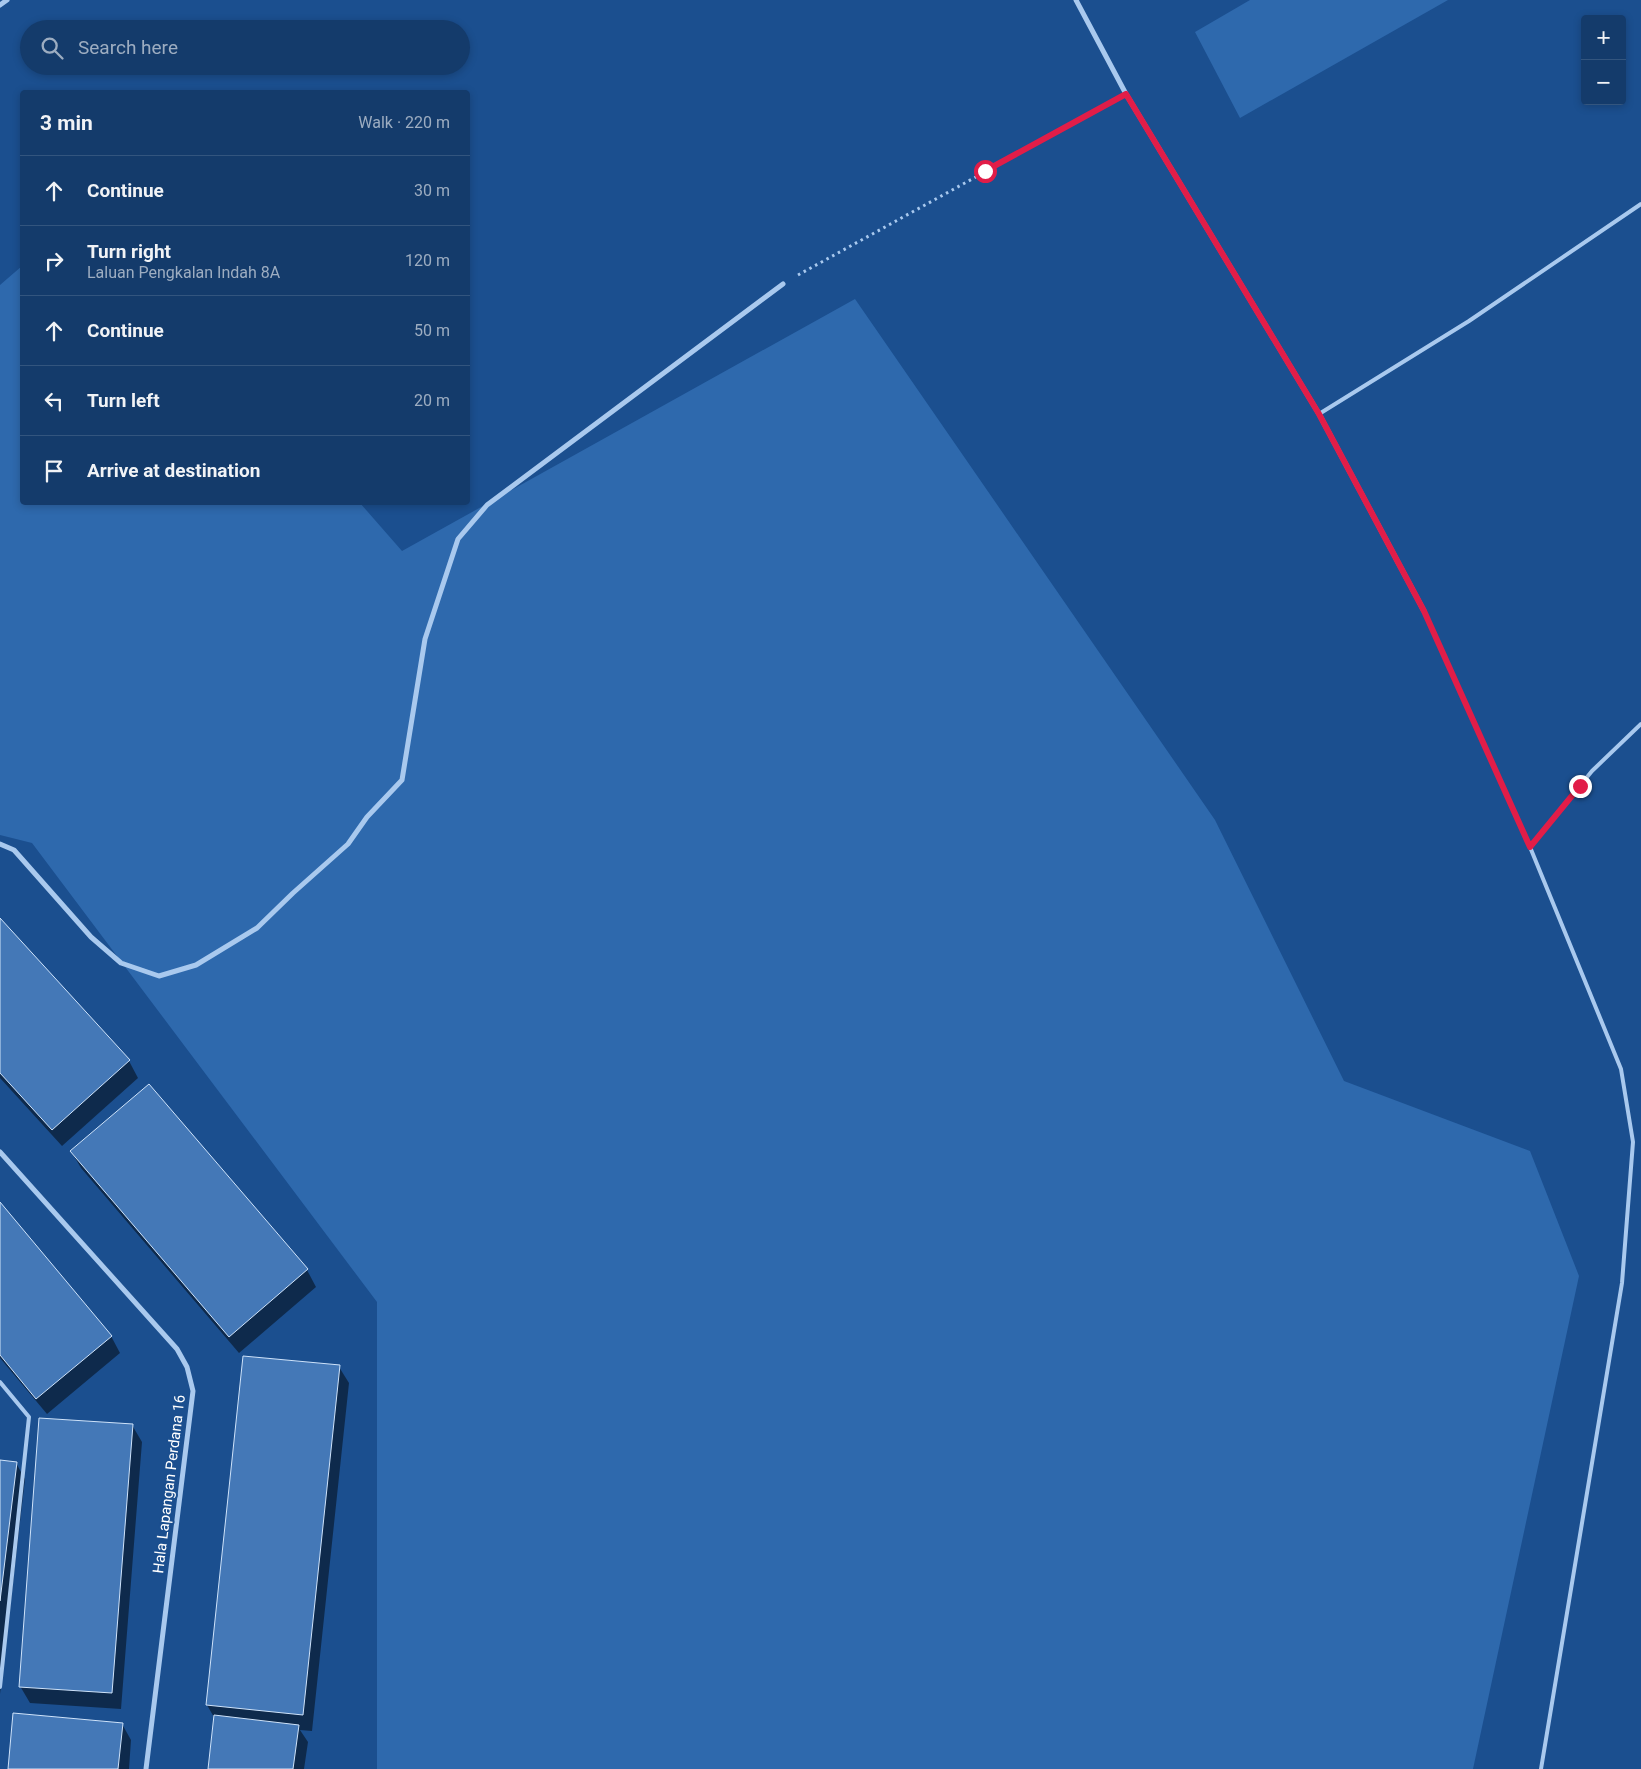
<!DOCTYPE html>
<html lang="en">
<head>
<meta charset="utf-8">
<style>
	:root { --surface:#143b6b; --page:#214673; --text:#f1f3f6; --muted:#9dadc1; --line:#33557e }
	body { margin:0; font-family:Roboto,sans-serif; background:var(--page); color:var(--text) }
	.controls { position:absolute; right:15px; top:15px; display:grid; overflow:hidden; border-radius:5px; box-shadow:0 2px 8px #0003 }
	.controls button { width:45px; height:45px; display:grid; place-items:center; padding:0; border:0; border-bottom:1px solid var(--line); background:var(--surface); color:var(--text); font:25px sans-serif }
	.stop { position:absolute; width:15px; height:15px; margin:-11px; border:4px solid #e11d48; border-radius:50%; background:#fff }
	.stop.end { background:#e11d48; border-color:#fff; box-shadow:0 1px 5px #0008 }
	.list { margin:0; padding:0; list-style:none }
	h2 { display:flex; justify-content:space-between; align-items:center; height:65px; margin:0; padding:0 20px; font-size:21px }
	h2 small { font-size:16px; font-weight:400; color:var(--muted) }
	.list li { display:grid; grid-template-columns:32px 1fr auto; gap:15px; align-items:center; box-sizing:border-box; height:70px; padding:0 20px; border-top:1px solid var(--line) }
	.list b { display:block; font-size:19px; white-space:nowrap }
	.list p { margin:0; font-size:16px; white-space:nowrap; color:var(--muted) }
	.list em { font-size:16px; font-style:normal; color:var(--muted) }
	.icon { flex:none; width:28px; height:28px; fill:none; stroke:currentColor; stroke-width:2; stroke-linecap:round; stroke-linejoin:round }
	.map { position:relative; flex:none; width:1641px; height:1769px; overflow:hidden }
	.search { position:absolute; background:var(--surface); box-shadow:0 2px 8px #0003; left:20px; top:20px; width:450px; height:55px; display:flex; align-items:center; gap:12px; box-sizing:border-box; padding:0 18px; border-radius:28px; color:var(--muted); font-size:19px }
	.panel { position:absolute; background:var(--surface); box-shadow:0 2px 8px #0003; left:20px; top:90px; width:450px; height:415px; border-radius:5px }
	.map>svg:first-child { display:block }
	.green { fill:#2e69ad }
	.shadow { fill:#0007 }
	.building { fill:#4478b7; stroke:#cfe3fa }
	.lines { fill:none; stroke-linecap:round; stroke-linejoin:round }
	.path { stroke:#a9c9ee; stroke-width:3; stroke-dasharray:2.5 4; stroke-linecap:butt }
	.service { stroke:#a9c9ee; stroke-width:4 }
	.minor { stroke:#a9c9ee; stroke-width:5 }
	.route { stroke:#e11d48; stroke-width:6 }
	.labels { text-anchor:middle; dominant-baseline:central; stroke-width:4; stroke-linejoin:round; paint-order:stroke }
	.street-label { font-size:15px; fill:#fff; stroke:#1b4f8f }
</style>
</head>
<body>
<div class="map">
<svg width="1641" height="1769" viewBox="0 0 1641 1769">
	<rect width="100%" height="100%" fill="#1b4f8f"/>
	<!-- green -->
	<path class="green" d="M1250,0H1448L1240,118L1195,32Z
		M22,266V502L360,503L402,551L855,299L1215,820L1344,1081L1530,1151L1579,1276L1473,1769H377V1302L32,843L0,835V285Z"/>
	<!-- shadow -->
	<path class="shadow" d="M0,920L129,1061L138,1078L62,1146L0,1078Z
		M148,1086L307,1270L316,1287L239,1353L81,1168L71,1151Z
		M0,1204L111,1336L120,1353L47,1414L0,1358Z
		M339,1367L349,1383L312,1731L300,1730L308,1742L304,1769H209L215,1719L207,1705Z
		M132,1425L142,1442L121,1709L30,1703L20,1686Z
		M0,1461L16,1463L25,1479L0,1694Z
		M122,1724L131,1740L129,1769H9Z"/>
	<!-- building -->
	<path class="building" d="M0,918L130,1060L52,1130L0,1073Z
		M149,1084L308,1269L229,1337L70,1151Z
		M0,1202L112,1336L36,1399L0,1355Z
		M243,1356L340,1365L303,1715L206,1705Z
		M39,1418L133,1424L112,1693L19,1687Z
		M0,1460L17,1462L0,1601Z
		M13,1713L123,1723L118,1769H8Z
		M214,1715L299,1725L293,1769H208Z"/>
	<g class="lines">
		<!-- path -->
		<path class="path" d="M798,275L1110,103"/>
		<!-- service -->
		<path class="service" d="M1319,414L1469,321L1641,204
			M1424,611L1530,847L1621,1069L1633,1142L1622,1283L1541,1769
			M1530,847L1592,771L1641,724
			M0,1382L29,1417L0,1687"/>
		<!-- minor -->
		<path class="minor" d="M1076,0L1126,94L1319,414L1424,611
			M0,5L7,0
			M0,844L14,850L91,937L121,963L159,976L196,965L257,928L293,893L348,844L367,817L402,780L425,639L458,539L487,505L783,284
			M0,1152L177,1349L187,1367L193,1391L146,1769"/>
	</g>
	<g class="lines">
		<!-- route -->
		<path class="route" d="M985,171L1126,94L1319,414L1424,611L1530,847L1580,786"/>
	</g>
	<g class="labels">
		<!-- street labels -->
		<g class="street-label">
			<text transform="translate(169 1484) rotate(-83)">Hala Lapangan Perdana 16</text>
		</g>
	</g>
</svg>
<div class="controls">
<button>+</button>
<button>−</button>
</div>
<div class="stop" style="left:985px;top:171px"></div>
<div class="stop end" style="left:1580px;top:786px"></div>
<div class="search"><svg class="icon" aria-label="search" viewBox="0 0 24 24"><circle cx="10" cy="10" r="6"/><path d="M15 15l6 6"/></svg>Search here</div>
<section class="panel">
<h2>3 min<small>Walk · 220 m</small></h2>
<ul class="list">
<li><svg class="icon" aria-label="ahead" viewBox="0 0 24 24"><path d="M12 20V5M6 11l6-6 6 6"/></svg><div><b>Continue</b></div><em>30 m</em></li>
<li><svg class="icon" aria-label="right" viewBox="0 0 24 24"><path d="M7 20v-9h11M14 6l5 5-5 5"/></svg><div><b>Turn right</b><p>Laluan Pengkalan Indah 8A</p></div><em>120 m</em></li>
<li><svg class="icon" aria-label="ahead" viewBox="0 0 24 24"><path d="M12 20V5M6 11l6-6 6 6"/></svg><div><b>Continue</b></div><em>50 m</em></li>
<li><svg class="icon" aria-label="left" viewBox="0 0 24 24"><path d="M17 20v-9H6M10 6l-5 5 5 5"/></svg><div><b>Turn left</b></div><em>20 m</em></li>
<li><svg class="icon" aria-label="arrive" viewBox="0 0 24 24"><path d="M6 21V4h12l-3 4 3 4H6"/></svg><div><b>Arrive at destination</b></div></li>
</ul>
</section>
</div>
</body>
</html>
